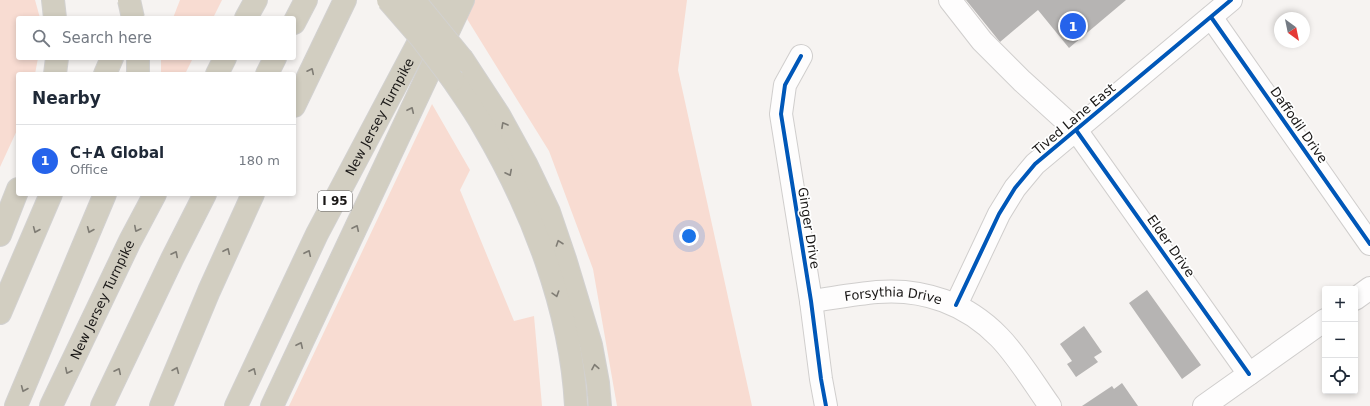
<!DOCTYPE html>
<html lang="en">
<head>
<meta charset="utf-8">
<style>
	:root { --surface:#fff; --page:#f6f6f7; --text:#1f2937; --muted:#747a83; --line:#e0e1e3; --accent:#2563eb }
	body { margin:0; font-family:"DejaVu Sans",sans-serif; background:var(--page); color:var(--text) }
	.controls { position:absolute; right:12px; bottom:12px; display:grid; overflow:hidden; border-radius:4px; box-shadow:0 2px 6px #0003 }
	.controls button { width:36px; height:36px; display:grid; place-items:center; padding:0; border:0; border-bottom:1px solid var(--line); background:var(--surface); color:var(--text); font:20px sans-serif }
	.compass { position:absolute; left:1274px; top:12px; width:36px; height:36px; border-radius:50%; background:var(--surface); box-shadow:0 2px 6px #0003; rotate:147deg }
	.you { position:absolute; left:689px; top:236px; width:14px; height:14px; margin:-10px; border:3px solid #fff; border-radius:50%; background:#1a73e8; box-shadow:0 0 0 6px #1a73e833 }
	.badge { display:grid; place-items:center; width:26px; height:26px; border-radius:50%; background:var(--accent); color:#fff; font-size:13px; font-weight:700 }
	.pin { position:absolute; translate:-50% -50%; border:2px solid #fff; box-shadow:0 1px 4px #0006 }
	.list { margin:0; padding:0; list-style:none }
	h2 { display:flex; justify-content:space-between; align-items:center; height:52px; margin:0; padding:0 16px; font-size:17px }
	h2 small { font-size:13px; font-weight:400; color:var(--muted) }
	.list li { display:grid; grid-template-columns:26px 1fr auto; gap:12px; align-items:center; box-sizing:border-box; height:72px; padding:0 16px; border-top:1px solid var(--line) }
	.list b { display:block; font-size:15px; white-space:nowrap }
	.list p { margin:0; font-size:13px; white-space:nowrap; color:var(--muted) }
	.list em { font-size:13px; font-style:normal; color:var(--muted) }
	.icon { flex:none; width:22px; height:22px; fill:none; stroke:currentColor; stroke-width:2; stroke-linecap:round; stroke-linejoin:round }
	.map { position:relative; flex:none; width:1370px; height:406px; overflow:hidden }
	.search { position:absolute; background:var(--surface); box-shadow:0 2px 6px #0003; left:16px; top:16px; width:280px; height:44px; display:flex; align-items:center; gap:10px; box-sizing:border-box; padding:0 14px; border-radius:4px; color:var(--muted); font-size:15px }
	.panel { position:absolute; background:var(--surface); box-shadow:0 2px 6px #0003; left:16px; top:72px; width:280px; height:124px; border-radius:4px }
	.map>svg:first-child { display:block }
	.green { fill:#f8dcd2 }
	.building { fill:#b6b4b3 }
	.lines { fill:none; stroke-linecap:round; stroke-linejoin:round }
	.minor-casing { stroke:#d0cecd; stroke-width:24 }
	.highway-casing { stroke:#d2d1d0; stroke-width:24 }
	.minor { stroke:#fefdfd; stroke-width:22 }
	.highway { stroke:#d2cec1; stroke-width:22 }
	.highway-bridge-casing { stroke:#d2d1d0; stroke-width:24; stroke-linecap:butt }
	.highway-bridge { stroke:#d2cec1; stroke-width:22 }
	.cycleway-casing { stroke:#fff; stroke-width:6 }
	.cycleway { stroke:#0057b8; stroke-width:4 }
	.oneway { stroke:#7f7c74 }
	.labels { text-anchor:middle; dominant-baseline:central; stroke-width:3.5; stroke-linejoin:round; paint-order:stroke }
	.shield { fill:#fff; stroke:#5e5d5c; stroke-width:1 }
	.shield-label { font-size:12px; font-weight:bold; fill:#191716 }
	.street-label { font-size:13px; fill:#191716; stroke:#fff }
</style>
</head>
<body>
<div class="map">
<svg width="1370" height="406" viewBox="0 0 1370 406">
	<rect width="100%" height="100%" fill="#f6f3f1"/>
	<!-- green -->
	<path class="green" d="M0,0H35L40,18H18V58H38L35,74H18V128L0,167Z
		M180,0H222L213,18H173Z
		M470,0H687L678,70L752,406H617L593,269L549,151L464,14Z
		M161,58H193L185,74H161Z
		M432,104L470,170L460,190L514,321L534,316L542,406H289Z"/>
	<!-- building -->
	<path class="building" d="M966,0H1126L1069,48L1038,10L1000,42Z
		M1147,290L1201,365L1182,379L1129,303Z
		M1084,326L1102,352L1094,357L1098,362L1076,377L1067,364L1072,361L1060,344Z
		M1122,383L1138,406H1082L1112,386L1114,389Z"/>
	<g class="lines">
		<defs>
			<g id="minor">
				<path d="M950,0L982,41L1022,81L1076,130L1249,374"/>
				<path d="M1211,17L1370,244"/>
				<path d="M801,56L785,85L781,114L811,301L821,379L826,406"/>
				<path d="M1355,299L1370,288"/>
				<path id="s1" d="M811,301C833,298 855,294 877,292C924,288 967,304 999,337C1017,355 1035,385 1050,406"/>
				<path d="M956,305L999,214L1015,188L1035,164L1231,0"/>
				<path d="M1204,406L1325,320"/>
			</g>
			<g id="highway">
				<path d="M53,0L55,18"/>
				<path d="M246,18L256,0"/>
				<path d="M294,23L306,0"/>
				<path d="M463,60L499,115L526,164L549,212L565,259L591,345L598,383L600,406"/>
				<path d="M55,74L57,58"/>
				<path d="M105,74L112,58"/>
				<path d="M138,74V58"/>
				<path d="M217,74L225,58"/>
				<path d="M267,74L275,58"/>
				<path d="M453,80C463,95 474,110 483,126C532,209 571,309 576,406"/>
				<path d="M294,106L345,0"/>
				<path d="M0,235L18,189"/>
				<path d="M0,313L51,194"/>
				<path d="M16,406L105,194"/>
				<path id="s2" d="M51,406L130,241L155,194"/>
				<path d="M102,406L172,259L205,194"/>
				<path d="M161,406L209,291L253,194"/>
				<path id="s3" d="M236,406L317,234L441,0"/>
				<path d="M272,406L463,0"/>
			</g>
		</defs>
		<!-- minor casing -->
		<use href="#minor" class="minor-casing"/>
		<!-- highway casing -->
		<use href="#highway" class="highway-casing"/>
		<!-- minor -->
		<use href="#minor" class="minor"/>
		<!-- highway -->
		<use href="#highway" class="highway"/>
		<defs>
			<path id="highway-bridge" d="M129,0L133,18
				M388,0L421,38L453,80
				M414,0L463,60"/>
		</defs>
		<!-- highway-bridge casing -->
		<use href="#highway-bridge" class="highway-bridge-casing"/>
		<!-- highway-bridge -->
		<use href="#highway-bridge" class="highway-bridge"/>
		<defs>
			<path id="cycleway" d="M1211,17L1370,244
				M801,56L785,85L781,114L811,301L821,379L826,406
				M1076,130L1249,374
				M956,305L999,214L1015,188L1035,164L1231,0"/>
		</defs>
		<!-- cycleway casing -->
		<use href="#cycleway" class="cycleway-casing"/>
		<!-- cycleway -->
		<use href="#cycleway" class="cycleway"/>
	</g>
	<!-- one-way arrows -->
	<defs><path id="oneway-chevron" d="M-2-3.5L2.5 0L-2 3.5" fill="none" stroke-width="1.6" stroke-linecap="round" stroke-linejoin="round"/></defs>
	<g class="oneway">
		<use href="#oneway-chevron" transform="translate(311 71) rotate(-64)"/>
		<use href="#oneway-chevron" transform="translate(411 110) rotate(-65)"/>
		<use href="#oneway-chevron" transform="translate(504 125) rotate(-119)"/>
		<use href="#oneway-chevron" transform="translate(509 173) rotate(63)"/>
		<use href="#oneway-chevron" transform="translate(356 228) rotate(-65)"/>
		<use href="#oneway-chevron" transform="translate(137 229) rotate(117)"/>
		<use href="#oneway-chevron" transform="translate(36 230) rotate(113)"/>
		<use href="#oneway-chevron" transform="translate(90 230) rotate(113)"/>
		<use href="#oneway-chevron" transform="translate(559 243) rotate(-109)"/>
		<use href="#oneway-chevron" transform="translate(227 251) rotate(-65)"/>
		<use href="#oneway-chevron" transform="translate(308 253) rotate(-65)"/>
		<use href="#oneway-chevron" transform="translate(175 254) rotate(-63)"/>
		<use href="#oneway-chevron" transform="translate(556 294) rotate(73)"/>
		<use href="#oneway-chevron" transform="translate(300 345) rotate(-65)"/>
		<use href="#oneway-chevron" transform="translate(595 367) rotate(-100)"/>
		<use href="#oneway-chevron" transform="translate(176 370) rotate(-67)"/>
		<use href="#oneway-chevron" transform="translate(68 371) rotate(116)"/>
		<use href="#oneway-chevron" transform="translate(118 371) rotate(-64)"/>
		<use href="#oneway-chevron" transform="translate(253 371) rotate(-65)"/>
		<use href="#oneway-chevron" transform="translate(24 389) rotate(113)"/>
	</g>
	<g class="labels">
		<!-- shield labels -->
		<rect class="shield" x="318" y="191" width="34" height="20" rx="3"/>
		<g class="shield-label">
			<text x="335" y="201">I 95</text>
		</g>
		<!-- street labels -->
		<g class="street-label">
			<text stroke="none"><textPath href="#s3" startOffset="323">New Jersey Turnpike</textPath></text>
			<text transform="translate(1074 119) rotate(-40)">Tived Lane East</text>
			<text transform="translate(1299 125) rotate(55)">Daffodil Drive</text>
			<text transform="translate(809 228) rotate(81)">Ginger Drive</text>
			<text transform="translate(1171 246) rotate(55)">Elder Drive</text>
			<text stroke="none"><textPath href="#s2" startOffset="118">New Jersey Turnpike</textPath></text>
			<text stroke="none"><textPath href="#s1" startOffset="83">Forsythia Drive</textPath></text>
		</g>
	</g>
</svg>
<div class="controls">
<button>+</button>
<button>−</button>
<button><svg class="icon" aria-label="locate" viewBox="0 0 24 24"><circle cx="12" cy="12" r="6"/><path d="M12 2v4M12 18v4M2 12h4M18 12h4"/></svg></button>
</div>
<svg class="compass" viewBox="-18 -18 36 36"><path d="M0-13l5 13h-10z" fill="#e53935"/><path d="M0 13l5-13h-10z" fill="#747a83"/></svg>
<div class="you"></div>
<div class="pin badge" style="left:1073px;top:26px">1</div>
<div class="search"><svg class="icon" aria-label="search" viewBox="0 0 24 24"><circle cx="10" cy="10" r="6"/><path d="M15 15l6 6"/></svg>Search here</div>
<section class="panel">
<h2>Nearby<small></small></h2>
<ul class="list">
<li><span class="badge">1</span><div><b>C+A Global</b><p>Office</p></div><em>180 m</em></li>
</ul>
</section>
</div>
</body>
</html>
